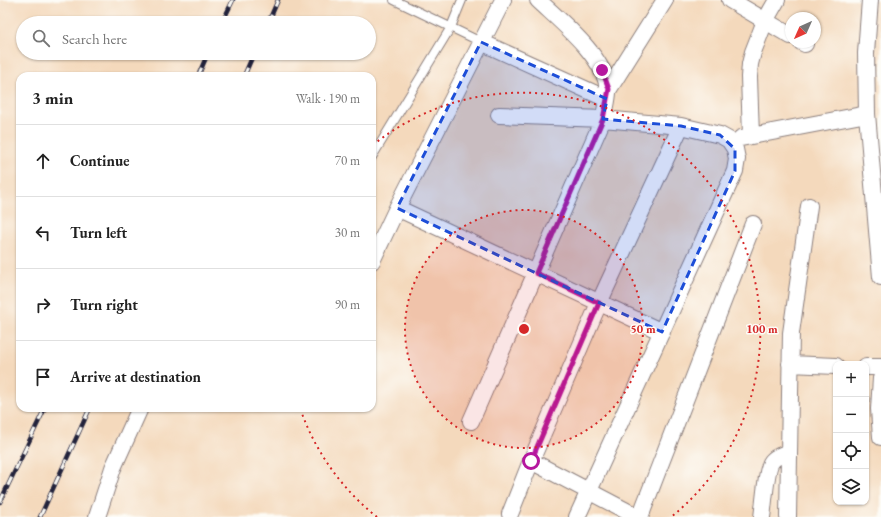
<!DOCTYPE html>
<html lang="en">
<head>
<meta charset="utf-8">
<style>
	:root { --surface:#fff; --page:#f6f6f6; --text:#222; --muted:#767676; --line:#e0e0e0 }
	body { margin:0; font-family:"EB Garamond",serif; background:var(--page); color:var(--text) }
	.controls { position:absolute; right:12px; bottom:12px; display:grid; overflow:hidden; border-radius:8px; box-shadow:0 1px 3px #0004 }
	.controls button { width:36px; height:36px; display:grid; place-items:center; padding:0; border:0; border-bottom:1px solid var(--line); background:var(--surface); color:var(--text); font:20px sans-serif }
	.compass { position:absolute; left:785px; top:12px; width:36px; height:36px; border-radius:50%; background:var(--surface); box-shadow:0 1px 3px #0004; rotate:225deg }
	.stop { position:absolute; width:12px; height:12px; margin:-9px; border:3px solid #b5179e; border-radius:50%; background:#fff }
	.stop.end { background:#b5179e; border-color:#fff; box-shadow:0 1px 4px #0008 }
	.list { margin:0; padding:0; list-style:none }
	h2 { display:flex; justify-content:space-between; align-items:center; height:52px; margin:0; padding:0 16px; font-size:17px }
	h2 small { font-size:13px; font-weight:400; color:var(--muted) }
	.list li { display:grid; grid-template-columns:26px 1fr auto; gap:12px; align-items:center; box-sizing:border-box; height:72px; padding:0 16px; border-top:1px solid var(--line) }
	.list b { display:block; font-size:15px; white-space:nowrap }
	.list em { font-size:13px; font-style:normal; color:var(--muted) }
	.icon { flex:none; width:22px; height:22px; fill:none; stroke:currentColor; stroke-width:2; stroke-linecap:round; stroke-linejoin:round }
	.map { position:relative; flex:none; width:881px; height:517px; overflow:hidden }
	.search { position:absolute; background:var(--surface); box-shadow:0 1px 3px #0004; left:16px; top:16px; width:360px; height:44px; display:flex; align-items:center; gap:10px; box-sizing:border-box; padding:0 14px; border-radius:22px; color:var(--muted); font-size:15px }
	.panel { position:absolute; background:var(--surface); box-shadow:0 1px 3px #0004; left:16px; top:72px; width:360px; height:340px; border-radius:12px }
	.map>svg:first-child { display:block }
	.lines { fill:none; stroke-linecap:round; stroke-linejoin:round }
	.service-casing { stroke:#8b7e7c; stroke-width:10 }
	.minor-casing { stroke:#8b7e7c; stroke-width:18 }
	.service { stroke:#fff; stroke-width:8 }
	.minor { stroke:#fff; stroke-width:16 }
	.rail-casing { stroke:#22223b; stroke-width:4.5 }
	.rail { stroke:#fdfcf7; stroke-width:3; stroke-dasharray:9; stroke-linecap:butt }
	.route { stroke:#b5179e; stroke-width:5 }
	.marked { fill:#1d4ed8; fill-opacity:0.2; stroke:#1d4ed8; stroke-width:3; stroke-dasharray:8 5; stroke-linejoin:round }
	.ring { fill:none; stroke:#d62828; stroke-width:2; stroke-dasharray:2 4 }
	.centre { fill:#d62828; stroke:#fdfcf7; stroke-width:2 }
	.ring-label { font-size:12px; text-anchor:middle; font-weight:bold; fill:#d62828; stroke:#fdfcf7; stroke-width:3; stroke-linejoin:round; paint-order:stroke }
</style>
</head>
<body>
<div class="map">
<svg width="881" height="517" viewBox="0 0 881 517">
	<rect width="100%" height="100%" fill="#fdfcf7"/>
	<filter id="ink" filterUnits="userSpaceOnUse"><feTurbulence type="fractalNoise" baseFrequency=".025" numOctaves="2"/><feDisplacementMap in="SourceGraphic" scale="8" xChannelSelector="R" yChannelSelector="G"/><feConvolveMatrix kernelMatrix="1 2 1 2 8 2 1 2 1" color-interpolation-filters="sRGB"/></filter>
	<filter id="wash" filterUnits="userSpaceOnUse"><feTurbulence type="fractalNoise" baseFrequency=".012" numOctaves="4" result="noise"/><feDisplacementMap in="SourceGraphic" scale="16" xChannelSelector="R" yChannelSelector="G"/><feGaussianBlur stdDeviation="0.9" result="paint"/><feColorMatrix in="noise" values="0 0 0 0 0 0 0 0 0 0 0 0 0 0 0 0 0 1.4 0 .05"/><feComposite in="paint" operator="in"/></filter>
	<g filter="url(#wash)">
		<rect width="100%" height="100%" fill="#f4d9bc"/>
	</g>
	<g filter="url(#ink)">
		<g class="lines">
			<defs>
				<path id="service" d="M394,0L481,42
					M372,157L451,27L462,0"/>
				<path id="minor" d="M730,0L791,36
					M870,0L866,53L867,114L881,277
					M481,42L607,99
					M801,42L805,44
					M609,89L665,0
					M499,115L603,119L681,126L720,135L729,140L735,149L737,159L735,171L577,517
					M751,136L749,77L750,64L753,52L765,21L777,0
					M741,138L867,114
					M397,208L662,332
					M372,261L397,208L503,0
					M790,364L836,366
					M866,367H881
					M881,378L879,409L881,437
					M471,421L603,119C605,112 609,93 608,88C603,55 561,22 538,0
					M531,461L638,517
					M510,514L531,461L599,303L681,126
					M97,517L113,468L140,408
					M640,517L753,224
					M762,517C764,505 766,468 772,461C776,456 784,454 789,452
					M788,517L791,333L809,206"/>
			</defs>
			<!-- service casing -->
			<use href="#service" class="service-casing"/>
			<!-- minor casing -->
			<use href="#minor" class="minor-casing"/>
			<!-- service -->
			<use href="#service" class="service"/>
			<!-- minor -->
			<use href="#minor" class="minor"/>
			<defs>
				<path id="rail" d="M222,23L233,0
					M268,23L278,0
					M198,76L208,53
					M244,76L254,53
					M0,502L45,408
					M40,517L90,408"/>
			</defs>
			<!-- rail casing -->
			<use href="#rail" class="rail-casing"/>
			<!-- rail -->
			<use href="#rail" class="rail"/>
		</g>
	</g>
	<g class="lines" filter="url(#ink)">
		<!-- route -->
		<path class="route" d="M531,461L599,303L536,273L603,119L609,89L602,70"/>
	</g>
	<!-- marked area -->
	<path class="marked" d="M481,42L607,99L603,119L681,126L720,135L735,149V171L662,332L397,208Z"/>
	<!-- distance rings -->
	<circle cx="524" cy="329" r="119" fill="#d62828" fill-opacity=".12"/>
	<g class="ring">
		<circle cx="524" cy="329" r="119"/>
		<path d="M377 517A238 238 0 0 1 300 408M373 145A238 238 0 1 1 671 517"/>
	</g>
	<circle cx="524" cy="329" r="6" class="centre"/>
	<g class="ring-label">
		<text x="643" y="333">50 m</text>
		<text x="762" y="333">100 m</text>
	</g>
</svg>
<div class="controls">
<button>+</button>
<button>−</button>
<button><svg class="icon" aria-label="locate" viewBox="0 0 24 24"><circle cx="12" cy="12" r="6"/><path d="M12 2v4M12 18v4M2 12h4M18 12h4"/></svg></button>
<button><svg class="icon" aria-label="layers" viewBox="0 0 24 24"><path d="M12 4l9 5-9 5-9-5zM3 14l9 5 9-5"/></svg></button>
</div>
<svg class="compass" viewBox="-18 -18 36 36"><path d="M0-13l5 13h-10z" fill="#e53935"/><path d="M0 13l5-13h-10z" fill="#767676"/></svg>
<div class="stop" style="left:531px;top:461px"></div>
<div class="stop end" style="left:602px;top:70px"></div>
<div class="search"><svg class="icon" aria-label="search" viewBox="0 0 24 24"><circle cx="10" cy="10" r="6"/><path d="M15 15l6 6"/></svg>Search here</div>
<section class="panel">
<h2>3 min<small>Walk · 190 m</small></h2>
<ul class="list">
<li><svg class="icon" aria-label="ahead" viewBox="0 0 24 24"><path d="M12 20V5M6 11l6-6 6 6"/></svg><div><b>Continue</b></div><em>70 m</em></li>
<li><svg class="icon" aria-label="left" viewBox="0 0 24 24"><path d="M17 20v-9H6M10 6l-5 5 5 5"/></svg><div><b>Turn left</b></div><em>30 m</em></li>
<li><svg class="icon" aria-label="right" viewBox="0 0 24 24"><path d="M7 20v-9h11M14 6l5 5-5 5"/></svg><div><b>Turn right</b></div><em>90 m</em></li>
<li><svg class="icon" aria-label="arrive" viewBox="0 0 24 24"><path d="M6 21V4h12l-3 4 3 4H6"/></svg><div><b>Arrive at destination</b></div></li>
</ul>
</section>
</div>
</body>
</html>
